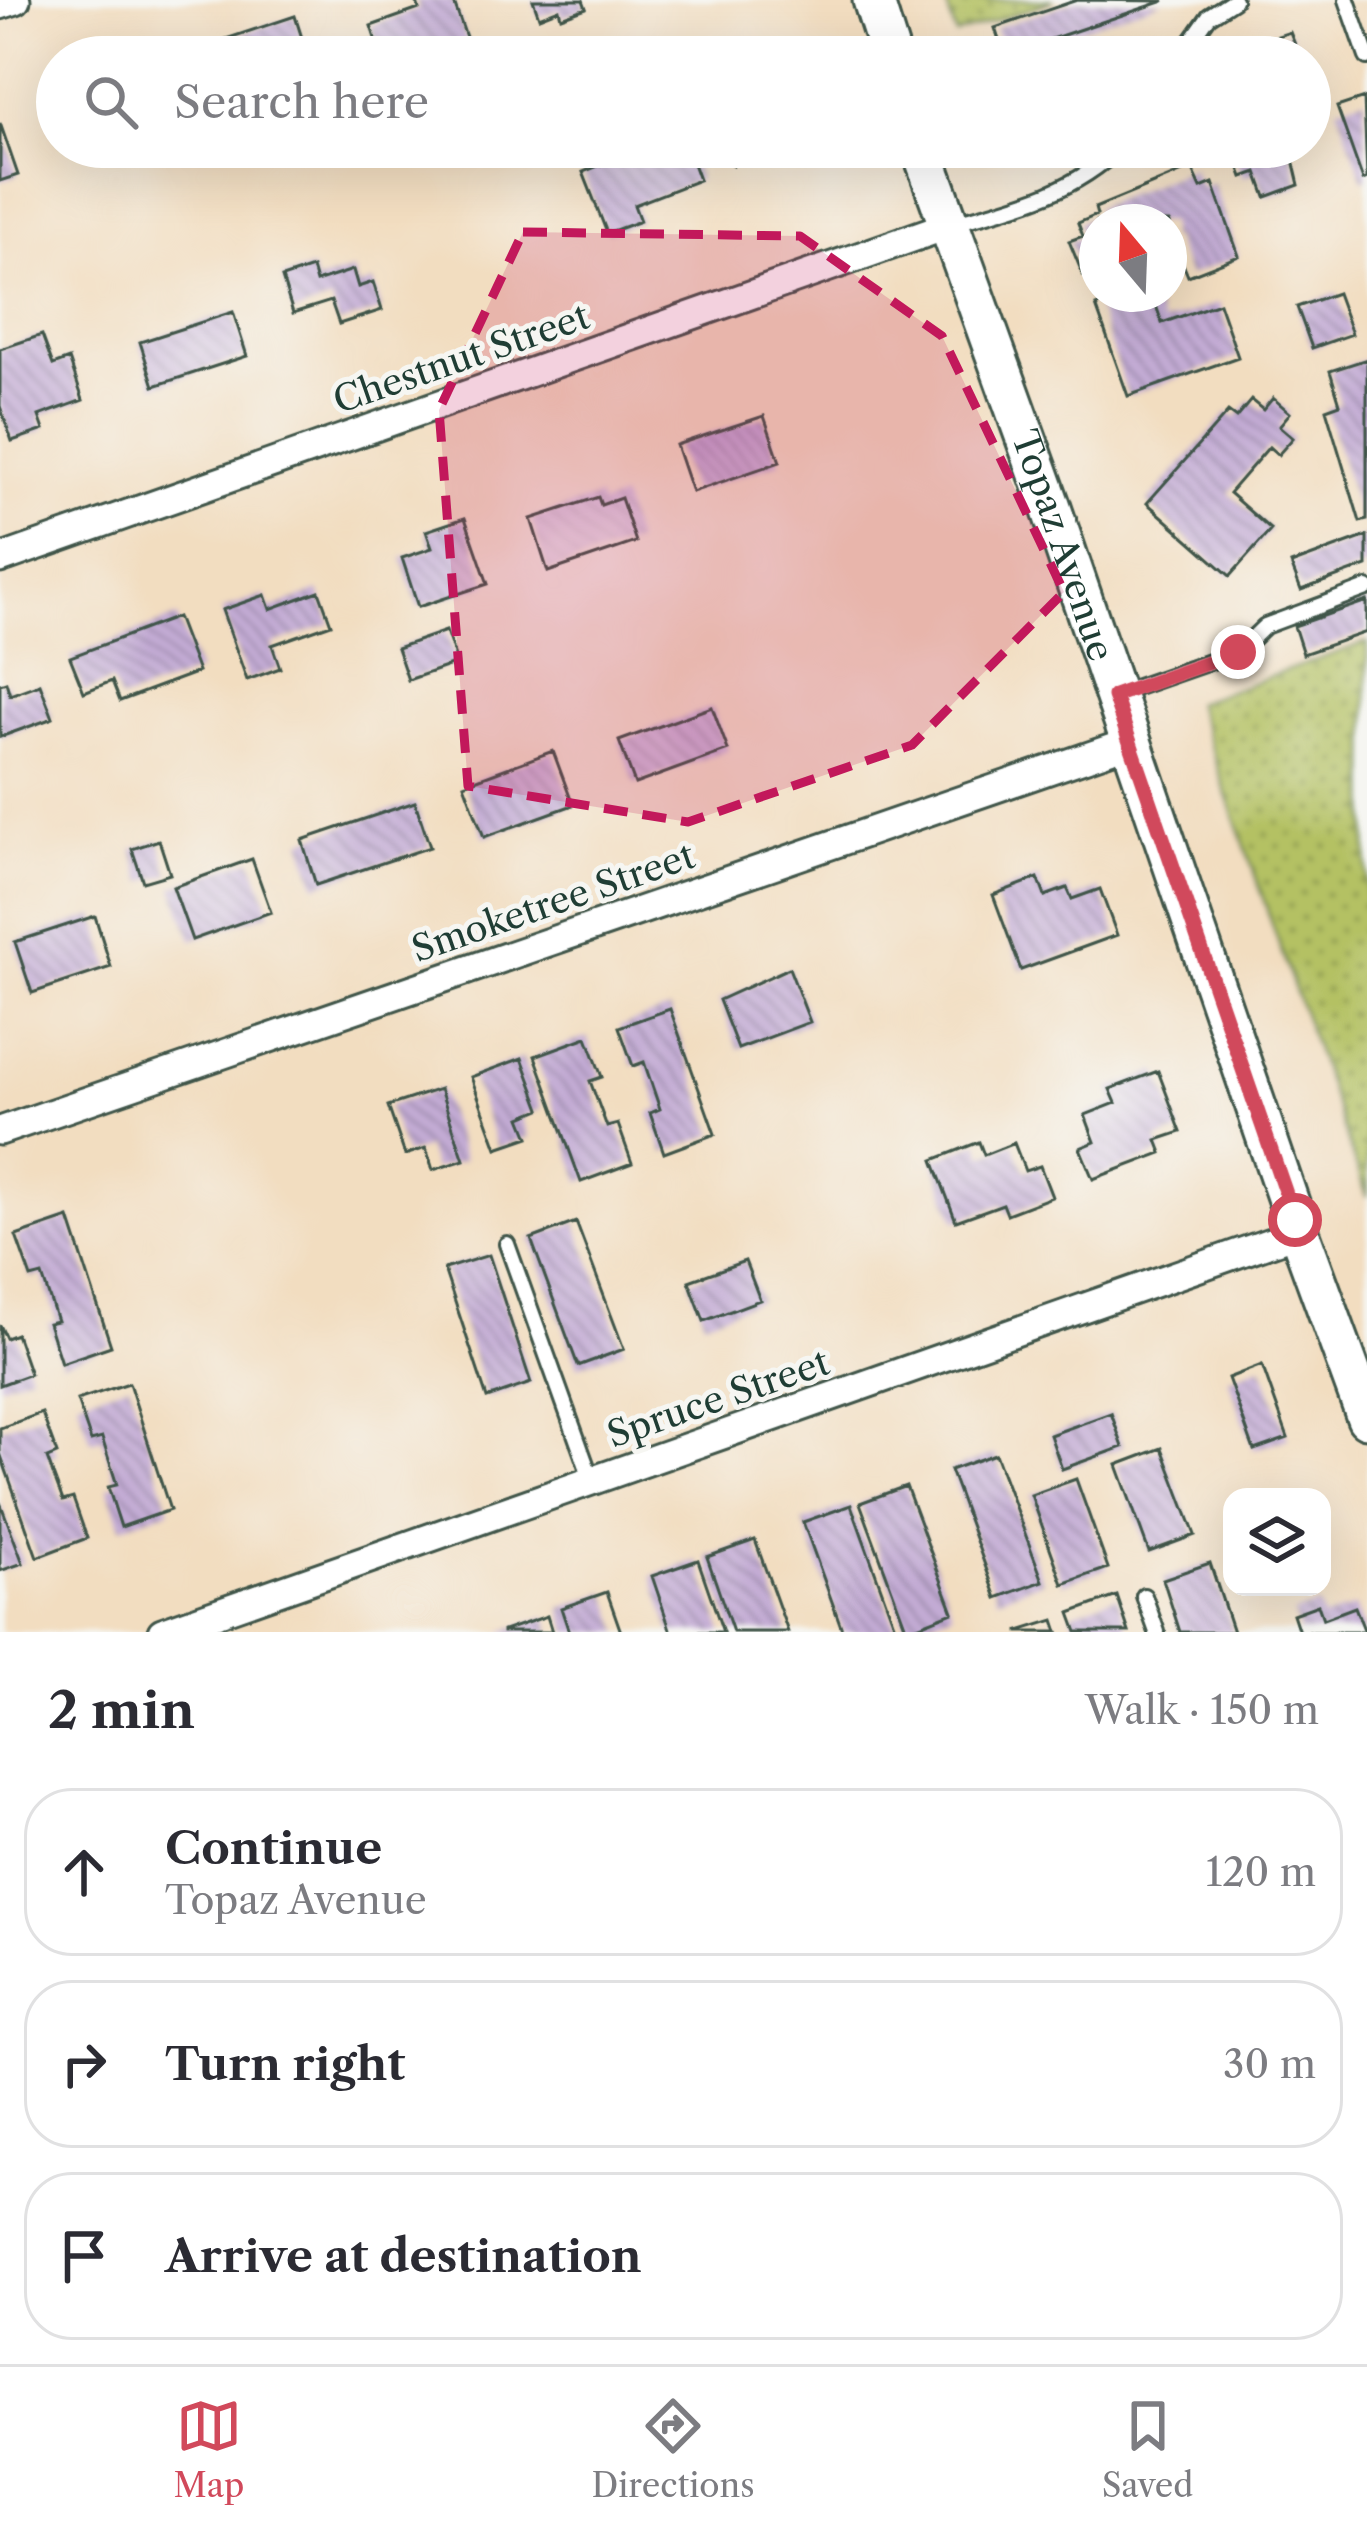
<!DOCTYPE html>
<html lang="en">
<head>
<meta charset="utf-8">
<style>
	:root { --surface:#fff; --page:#f2f2f3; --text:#2b2b33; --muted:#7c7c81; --line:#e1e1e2; --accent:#d1495b }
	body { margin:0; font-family:"Libre Caslon Text",serif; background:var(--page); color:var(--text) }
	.controls { position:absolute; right:36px; bottom:36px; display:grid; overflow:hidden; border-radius:24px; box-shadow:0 12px 48px #0002 }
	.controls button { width:108px; height:108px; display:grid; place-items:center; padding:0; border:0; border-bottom:3px solid var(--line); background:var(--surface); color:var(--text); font:60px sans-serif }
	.compass { position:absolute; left:1079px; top:204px; width:108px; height:108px; border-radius:50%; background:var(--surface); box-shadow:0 12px 48px #0002; rotate:341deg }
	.stop { position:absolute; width:36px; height:36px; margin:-27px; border:9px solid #d1495b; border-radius:50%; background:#fff }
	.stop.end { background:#d1495b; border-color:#fff; box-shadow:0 3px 12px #0008 }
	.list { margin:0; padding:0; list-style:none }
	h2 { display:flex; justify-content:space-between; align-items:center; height:156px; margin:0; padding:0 48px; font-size:51px }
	h2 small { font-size:39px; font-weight:400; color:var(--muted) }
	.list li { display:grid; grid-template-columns:78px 1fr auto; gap:36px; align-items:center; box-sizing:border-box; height:168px; margin:0 24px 24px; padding:0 24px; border:3px solid var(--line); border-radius:48px }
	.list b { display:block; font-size:45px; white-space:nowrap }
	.list p { margin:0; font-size:39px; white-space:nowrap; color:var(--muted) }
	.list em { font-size:39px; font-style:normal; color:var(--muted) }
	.icon { flex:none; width:66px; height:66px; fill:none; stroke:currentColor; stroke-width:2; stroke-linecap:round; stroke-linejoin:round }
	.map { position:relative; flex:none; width:1367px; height:1632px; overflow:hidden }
	.search { position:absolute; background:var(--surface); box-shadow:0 12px 48px #0002; left:36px; right:36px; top:36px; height:132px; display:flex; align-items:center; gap:30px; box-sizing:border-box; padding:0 42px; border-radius:66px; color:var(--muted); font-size:45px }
	.sheet { height:732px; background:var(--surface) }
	nav { display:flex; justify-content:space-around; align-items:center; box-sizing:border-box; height:168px; border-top:3px solid var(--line); background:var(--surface); font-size:33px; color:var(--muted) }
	nav a { display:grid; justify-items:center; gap:6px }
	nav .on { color:var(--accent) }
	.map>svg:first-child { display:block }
	.green { fill:url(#green-dots); stroke:#6a7f4c; stroke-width:3 }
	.building { fill:url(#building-back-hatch) }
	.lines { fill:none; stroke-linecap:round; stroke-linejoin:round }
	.lane-casing { stroke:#3f5549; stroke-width:20 }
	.street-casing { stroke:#3f5549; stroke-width:33 }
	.secondary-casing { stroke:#3f5549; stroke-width:45 }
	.lane { stroke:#fff; stroke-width:14 }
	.street { stroke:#fff; stroke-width:27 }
	.secondary { stroke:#fff; stroke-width:39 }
	.route { stroke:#d1495b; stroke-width:15 }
	.marked { fill:#c2185b; fill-opacity:0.2; stroke:#c2185b; stroke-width:9; stroke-dasharray:24 15; stroke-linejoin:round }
	.labels { text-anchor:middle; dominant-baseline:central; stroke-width:10; stroke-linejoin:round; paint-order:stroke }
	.street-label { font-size:36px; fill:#1f3d34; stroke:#f6f6f2 }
</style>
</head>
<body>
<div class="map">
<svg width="1367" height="1632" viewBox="0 0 1367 1632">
	<defs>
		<pattern id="green-dots" width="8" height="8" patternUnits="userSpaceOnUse" patternTransform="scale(3)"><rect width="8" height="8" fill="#b4c163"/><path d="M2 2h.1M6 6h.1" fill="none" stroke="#929e52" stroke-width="1.8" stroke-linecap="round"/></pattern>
		<pattern id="building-back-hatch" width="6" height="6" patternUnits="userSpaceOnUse" patternTransform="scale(3)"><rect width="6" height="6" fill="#c3abd4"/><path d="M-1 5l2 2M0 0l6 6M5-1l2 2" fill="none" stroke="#9e8cad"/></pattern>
	</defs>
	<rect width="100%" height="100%" fill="#f6f6f2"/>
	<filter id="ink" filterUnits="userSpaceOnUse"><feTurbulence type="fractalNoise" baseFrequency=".00833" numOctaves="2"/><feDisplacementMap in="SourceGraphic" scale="24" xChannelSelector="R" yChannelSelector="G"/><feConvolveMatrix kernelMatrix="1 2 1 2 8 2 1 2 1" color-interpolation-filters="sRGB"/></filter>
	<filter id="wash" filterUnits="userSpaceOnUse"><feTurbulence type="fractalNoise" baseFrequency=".004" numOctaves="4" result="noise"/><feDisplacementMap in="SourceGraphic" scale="48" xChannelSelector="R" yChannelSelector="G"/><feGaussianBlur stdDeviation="2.7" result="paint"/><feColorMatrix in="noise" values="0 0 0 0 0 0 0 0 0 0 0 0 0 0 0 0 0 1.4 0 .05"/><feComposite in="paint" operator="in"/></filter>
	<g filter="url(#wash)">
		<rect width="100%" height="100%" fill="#f2ddc0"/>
		<!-- green -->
		<path class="green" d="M945,0H1054L956,35Z
			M1367,642V1197L1195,703Z"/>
		<g id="blocks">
			<!-- building -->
			<path class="building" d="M416,0H453L473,57H381L371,26L419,9Z
				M533,0H583L586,8L561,17L559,9L539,17Z
				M1077,0L1164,1L1004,55L995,28Z
				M295,16L308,57H219L214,43Z
				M1290,32L1300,57H1217L1244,47Z
				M1364,98L1367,178L1363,180L1337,107Z
				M0,123L18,175L0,181Z
				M615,147H687L699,180L634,205L640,221L607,233L583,172L613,160L609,149Z
				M726,147H779L733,165Z
				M780,147H831L787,164Z
				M1232,147H1290L1299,185L1266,197L1257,172L1243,177Z
				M1192,168L1201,188L1213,183L1239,256L1188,276L1172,237L1169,239V222H1097V269L1083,275L1069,241L1083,236L1078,223L1097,215L1095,208Z
				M312,268L316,282L353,270L358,287L373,282L382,310L339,324L331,301L293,313L282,278Z
				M1337,293L1352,334L1312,348L1297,307Z
				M1129,294H1152L1162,323L1219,303L1238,357L1128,396L1096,306Z
				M233,312L247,356L154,386L140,342Z
				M42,335L53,365L69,359L83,400L39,416L44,430L12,441L0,406V349Z
				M1367,359V520L1360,522L1326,409L1340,404L1330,371Z
				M1273,398L1290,413L1279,426L1293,438L1278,455L1269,447L1229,493L1271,530L1230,576L1147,503L1228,412L1236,418L1251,400L1263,410Z
				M764,416L780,462L692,492L676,445Z
				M598,497L601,505L621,498L636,542L548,572L531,519Z
				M465,518L488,584L418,607L402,558L432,548L426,531Z
				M1367,536V566L1301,590L1291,564Z
				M319,591L331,624L272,645L280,668L247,680L222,610L265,595L270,609Z
				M1367,601V632L1303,654L1294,626Z
				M177,617L198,672L120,701L112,681L84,692L70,657Z
				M446,631L457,663L408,680L397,648Z
				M6,682L10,695L40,684L53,718L0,737V684Z
				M712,707L728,750L635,784L619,741Z
				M553,751L573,805L484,837L464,784Z
				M415,802L430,847L316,885L302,840Z
				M159,840L170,874L143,882L132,849Z
				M252,859L271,912L192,940L173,887Z
				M1038,878L1045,896L1067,888L1072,899L1100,889L1117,935L1021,970L993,895Z
				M95,916L111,967L32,993L15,942Z
				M789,968L810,1022L738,1049L719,1000Z
				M670,1009L715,1134L664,1153L650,1113L660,1109L644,1062L633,1066L619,1027Z
				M587,1037L602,1077L590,1081L607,1127L618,1124L632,1163L581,1182L535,1056Z
				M522,1058L541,1109L521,1117L529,1137L497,1148L471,1077Z
				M1158,1071L1181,1132L1157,1140L1162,1153L1093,1179L1080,1148L1095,1142L1085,1115L1116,1103L1110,1089Z
				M440,1089L464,1160L433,1170L426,1148L405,1155L388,1106Z
				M979,1142L984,1155L1014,1143L1025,1171L1040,1166L1052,1197L1007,1214L1003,1204L956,1221L933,1160Z
				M69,1218L111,1346L61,1363L48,1323L57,1321L42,1275L31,1278L16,1236Z
				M576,1222L624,1349L578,1366L531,1239Z
				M489,1255L531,1383L487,1398L444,1269Z
				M745,1261L760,1300L704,1321L689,1281Z
				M0,1325L6,1338L16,1334L30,1374L0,1385Z
				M1262,1365L1288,1438L1254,1450L1228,1378Z
				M129,1383L170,1510L121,1527L108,1487L117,1485L102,1438L91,1441L77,1400Z
				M42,1413L57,1454L47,1458L63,1501L73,1498L87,1538L37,1557L0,1453V1428Z
				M1111,1413L1123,1447L1062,1469L1050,1435Z
				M1162,1448L1195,1535L1149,1552L1117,1465Z
				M995,1454L1043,1581L997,1598L950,1470Z
				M1076,1479L1108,1568L1063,1584L1031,1495Z
				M906,1486L953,1612L907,1630L860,1503Z
				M0,1502L23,1563L0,1571Z
				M851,1505L897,1632H843L803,1522Z
				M755,1540L788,1632H733L707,1557Z
				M698,1560L723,1632H671L652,1576Z
				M1210,1563L1233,1632H1180L1163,1579Z
				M607,1592L621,1632H569L561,1608Z
				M1117,1596L1129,1632H1077L1070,1613Z
				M1318,1605L1323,1619L1355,1607L1365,1632H1299L1293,1614Z
				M547,1616L552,1632H503V1631Z
				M1054,1620L1058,1632H1019V1631Z"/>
		</g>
	</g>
	<g filter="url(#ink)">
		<use href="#blocks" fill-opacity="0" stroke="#3f5549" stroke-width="3"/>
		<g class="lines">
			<defs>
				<path id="lane" d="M1347,0L1367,57
					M1180,57L1209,16L1234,0
					M951,224C1013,207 1072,194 1120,147
					M1120,693L1238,652L1265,626L1367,588
					M507,1244L592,1481
					M1144,1596L1157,1632"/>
				<path id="street" d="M0,5L16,0
					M0,559L946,226
					M0,1131L1130,742
					M162,1632L1299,1232"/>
				<g id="secondary">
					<path d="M873,0L891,57"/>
					<path id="s1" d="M921,147L1050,505L1299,1232L1367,1418"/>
				</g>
			</defs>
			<!-- lane casing -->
			<use href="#lane" class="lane-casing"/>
			<!-- street casing -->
			<use href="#street" class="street-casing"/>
			<!-- secondary casing -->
			<use href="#secondary" class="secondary-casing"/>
			<!-- lane -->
			<use href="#lane" class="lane"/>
			<!-- street -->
			<use href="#street" class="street"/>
			<!-- secondary -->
			<use href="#secondary" class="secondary"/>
		</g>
	</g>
	<g class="lines" filter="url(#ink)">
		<!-- route -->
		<path class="route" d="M1238,652L1114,696L1295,1220"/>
	</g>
	<!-- marked area -->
	<path class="marked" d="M523,232L800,236L942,336L1064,592L912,745L688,822L468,786L439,410Z"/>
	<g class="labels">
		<!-- street labels -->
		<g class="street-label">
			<text transform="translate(461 358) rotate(-19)">Chestnut Street</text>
			<text stroke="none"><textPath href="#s1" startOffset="423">Topaz Avenue</textPath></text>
			<text transform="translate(553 902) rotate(-19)">Smoketree Street</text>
			<text transform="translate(718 1398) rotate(-19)">Spruce Street</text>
		</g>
	</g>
</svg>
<div class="controls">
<button><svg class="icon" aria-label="layers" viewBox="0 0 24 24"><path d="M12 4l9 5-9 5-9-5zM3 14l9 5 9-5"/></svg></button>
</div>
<svg class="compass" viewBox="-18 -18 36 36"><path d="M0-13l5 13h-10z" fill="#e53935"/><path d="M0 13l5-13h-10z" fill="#7c7c81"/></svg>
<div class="stop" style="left:1295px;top:1220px"></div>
<div class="stop end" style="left:1238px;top:652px"></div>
<div class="search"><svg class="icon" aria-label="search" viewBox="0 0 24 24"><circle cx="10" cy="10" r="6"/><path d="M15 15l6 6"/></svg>Search here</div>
</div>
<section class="sheet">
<h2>2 min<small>Walk · 150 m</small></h2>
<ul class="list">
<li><svg class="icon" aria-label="ahead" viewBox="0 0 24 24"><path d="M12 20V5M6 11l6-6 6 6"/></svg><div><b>Continue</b><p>Topaz Avenue</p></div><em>120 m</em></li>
<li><svg class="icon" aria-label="right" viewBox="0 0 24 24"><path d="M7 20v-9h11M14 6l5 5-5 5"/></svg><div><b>Turn right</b></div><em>30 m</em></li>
<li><svg class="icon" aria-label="arrive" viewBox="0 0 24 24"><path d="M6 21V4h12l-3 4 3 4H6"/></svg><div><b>Arrive at destination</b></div></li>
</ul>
</section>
<nav>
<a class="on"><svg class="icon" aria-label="map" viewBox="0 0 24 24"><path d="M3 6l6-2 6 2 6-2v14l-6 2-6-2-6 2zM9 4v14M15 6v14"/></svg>Map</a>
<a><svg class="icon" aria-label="directions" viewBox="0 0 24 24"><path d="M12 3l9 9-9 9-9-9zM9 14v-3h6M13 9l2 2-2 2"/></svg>Directions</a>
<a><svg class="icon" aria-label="saved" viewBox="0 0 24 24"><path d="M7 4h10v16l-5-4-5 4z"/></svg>Saved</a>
</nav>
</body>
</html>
